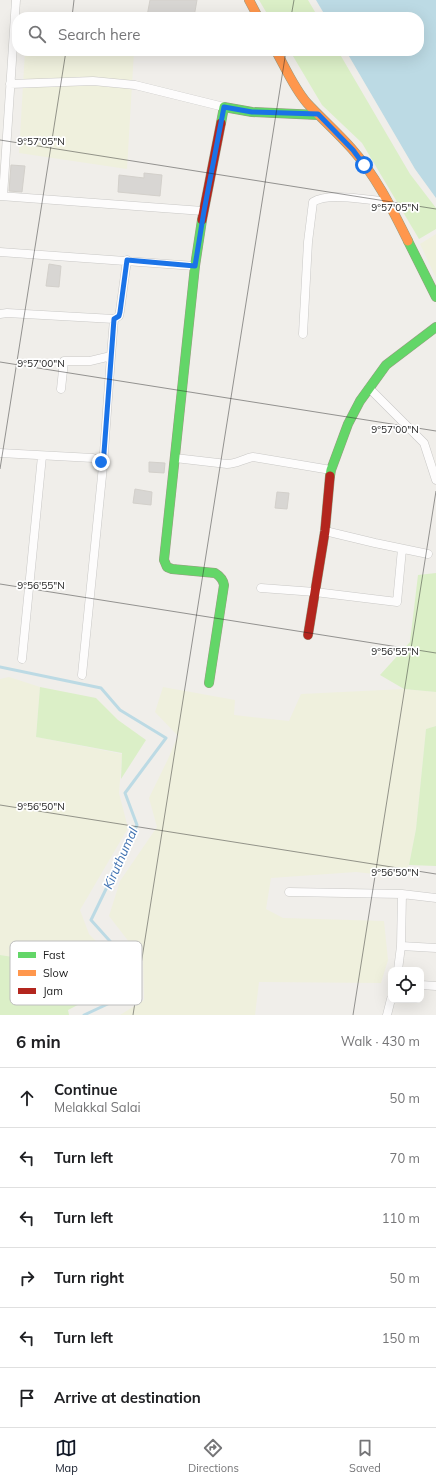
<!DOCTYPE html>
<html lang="en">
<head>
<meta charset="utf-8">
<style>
	:root { --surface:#fff; --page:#f6f6f6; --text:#202124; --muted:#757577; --line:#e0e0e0; --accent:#111827 }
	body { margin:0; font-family:Mulish,sans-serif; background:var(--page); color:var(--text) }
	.controls { position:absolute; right:12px; bottom:12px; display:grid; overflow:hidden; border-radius:8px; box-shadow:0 4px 16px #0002 }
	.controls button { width:36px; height:36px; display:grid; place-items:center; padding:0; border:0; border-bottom:1px solid var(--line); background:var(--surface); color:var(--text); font:20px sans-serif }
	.stop { position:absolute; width:12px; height:12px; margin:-9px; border:3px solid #1a73e8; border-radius:50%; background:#fff }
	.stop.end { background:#1a73e8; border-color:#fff; box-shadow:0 1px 4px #0008 }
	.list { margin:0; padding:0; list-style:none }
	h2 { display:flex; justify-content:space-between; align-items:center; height:52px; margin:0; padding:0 16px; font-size:17px }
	h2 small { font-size:13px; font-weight:400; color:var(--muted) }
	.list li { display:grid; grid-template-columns:26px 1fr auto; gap:12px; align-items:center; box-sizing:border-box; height:60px; padding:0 16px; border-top:1px solid var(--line) }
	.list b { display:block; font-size:15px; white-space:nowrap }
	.list p { margin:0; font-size:13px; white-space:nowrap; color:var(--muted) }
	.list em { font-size:13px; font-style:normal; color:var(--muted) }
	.icon { flex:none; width:22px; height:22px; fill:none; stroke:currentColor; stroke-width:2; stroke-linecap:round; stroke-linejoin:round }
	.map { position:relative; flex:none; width:436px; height:1015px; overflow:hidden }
	.search { position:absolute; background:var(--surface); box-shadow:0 4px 16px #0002; left:12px; right:12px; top:12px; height:44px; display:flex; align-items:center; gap:10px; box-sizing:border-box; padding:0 14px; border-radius:16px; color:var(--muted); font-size:15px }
	.sheet { height:412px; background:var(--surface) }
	nav { display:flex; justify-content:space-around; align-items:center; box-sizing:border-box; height:56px; border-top:1px solid var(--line); background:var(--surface); font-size:11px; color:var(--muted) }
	nav a { display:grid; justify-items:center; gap:2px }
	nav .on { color:var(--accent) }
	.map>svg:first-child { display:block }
	.farmland { fill:#eff0dd }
	.grass { fill:#dbefc7 }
	.water { fill:#bcdae4 }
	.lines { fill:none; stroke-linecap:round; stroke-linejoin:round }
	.stream { stroke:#bcdae4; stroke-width:3 }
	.building { fill:#d8d6d3; stroke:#d3d0cb }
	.street-casing { stroke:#c9c8c6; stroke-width:9 }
	.fast-casing { stroke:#989b80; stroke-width:10 }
	.slow-casing { stroke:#989b80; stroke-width:10 }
	.jam-casing { stroke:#989b80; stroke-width:10 }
	.street { stroke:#fdfcfc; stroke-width:8 }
	.fast { stroke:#63d668; stroke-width:9 }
	.slow { stroke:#ff974d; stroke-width:9 }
	.jam { stroke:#b3261e; stroke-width:9 }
	.route { stroke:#1a73e8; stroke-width:5 }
	.ticks { fill:none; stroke:#222; stroke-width:1; stroke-opacity:0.45 }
	.labels { text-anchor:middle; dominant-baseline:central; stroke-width:3.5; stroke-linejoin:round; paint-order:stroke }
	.water-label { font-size:13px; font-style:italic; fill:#4374b2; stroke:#fff }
	.key { fill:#fff; stroke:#bdbdbd; stroke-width:1 }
	.key-label { font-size:11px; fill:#222 }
	.ticks-label { font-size:10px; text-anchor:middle; fill:#222; stroke:#fff; stroke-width:3.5; stroke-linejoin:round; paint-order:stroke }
</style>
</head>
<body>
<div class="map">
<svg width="436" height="1015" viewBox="0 0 436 1015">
	<rect width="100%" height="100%" fill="#f0eeea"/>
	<!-- farmland -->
	<path class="farmland" d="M25,51H134L127,169L19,153Z
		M436,234V278L420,244Z
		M9,677L40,687L36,737L122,754L119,793L128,828L80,910L89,934L117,962L120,985L101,993L91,969L0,955V679Z
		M163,687L235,700L234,715L289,721L301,694L404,689L436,692V726L426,729L416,829L409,865L402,877L356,872L271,878L266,909L283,918L384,921L388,960L381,983L259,982L255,1015H120L144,1000L143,960L109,916L120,881L157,827L149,798L168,759L178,736L155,712Z"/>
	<!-- grass -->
	<path class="grass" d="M259,0H308L318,17H269Z
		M290,51H338L410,174L436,208V229L419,239L362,143L322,105Z
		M436,573V692L404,689L380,675L410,642L418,575Z
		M40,687L96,698L118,720L146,740L121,779L122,753L36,737Z
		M436,726V866L409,865L416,829L426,729Z
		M0,955L91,969L101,993L68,1010L69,1015H0Z"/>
	<!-- water -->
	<path class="water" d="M316,0H436V198L415,169L346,51H419V17H326Z"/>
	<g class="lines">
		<!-- stream -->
		<path class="stream" d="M0,667L101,688L120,710L166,738L125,793L137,825L91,920L126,959L129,994L84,1015"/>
	</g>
	<!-- building -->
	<path class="building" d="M150,0H197L194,17L147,16Z
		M11,165L25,166L22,192L9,191Z
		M144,173L162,175L160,196L118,192L119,175L144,178Z
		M49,264L61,266L59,287L46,286Z
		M149,462L165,463L164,473L149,472Z
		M135,489L152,492L151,505L133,503Z
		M277,492L289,493L287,509L275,508Z"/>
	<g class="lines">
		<defs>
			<path id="street" d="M10,84L93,81L135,85L224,107
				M0,196L203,211
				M3,196L16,0
				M0,252L195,266
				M0,314L7,313L114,319L119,316L120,311L127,260
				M303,334L308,242L313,202C328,192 369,200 388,202
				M369,388L424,443L436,480
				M61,389L64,361H90L111,356L114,319
				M0,453L93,458L101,462L103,466L82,675
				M175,458L227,464C236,464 243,459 253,457L331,470
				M103,466L111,356
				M325,531L375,543L428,554
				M261,588L315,592L397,602L402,549
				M22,659L42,456
				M289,892L402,894L436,898
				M401,946L436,948
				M398,970L401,946L402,894
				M421,985L436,986
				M387,1015L391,999"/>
			<path id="fast" d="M221,123L224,107L252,112L318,115
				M202,220L195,266L164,560L167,567L172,569L215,573C220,576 223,579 224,585L209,683
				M408,241L436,297
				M330,476L331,470L348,424L360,401L386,365L436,327"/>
			<path id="slow" d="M249,0L258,17
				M276,51C286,69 294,88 307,103C322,119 338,133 352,149C376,176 392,209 408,241"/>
			<path id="jam" d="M202,220L221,123
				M308,635L325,531L330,476"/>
		</defs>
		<!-- street casing -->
		<use href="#street" class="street-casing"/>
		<!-- fast casing -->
		<use href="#fast" class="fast-casing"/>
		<!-- slow casing -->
		<use href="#slow" class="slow-casing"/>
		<!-- jam casing -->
		<use href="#jam" class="jam-casing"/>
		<!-- street -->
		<use href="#street" class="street"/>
		<!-- fast -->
		<use href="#fast" class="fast"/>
		<!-- slow -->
		<use href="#slow" class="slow"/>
		<!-- jam -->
		<use href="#jam" class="jam"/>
	</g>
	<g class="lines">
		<!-- route -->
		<path class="route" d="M101,462L103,466L114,319L119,316L120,312L127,260L195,266L204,211L224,107L252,112L318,114L353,150L364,165"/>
	</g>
	<!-- ticks -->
	<path class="ticks" d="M72,17L74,0M291,17L294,0M0,140L436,209M0,362L436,431M0,469L66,51M0,584L436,653M0,805L436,874M133,1015L286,51M353,1015L436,491"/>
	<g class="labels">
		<!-- water labels -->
		<g class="water-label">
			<text transform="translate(120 858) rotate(-66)">Kiruthumal</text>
		</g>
	</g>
	<!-- legend -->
	<rect x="10" y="941" width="132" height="64" rx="6" class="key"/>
	<rect x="18" y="952" width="18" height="6" fill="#63d668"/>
	<rect x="18" y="970" width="18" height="6" fill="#ff974d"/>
	<rect x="18" y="988" width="18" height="6" fill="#b3261e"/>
	<g class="key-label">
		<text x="43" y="959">Fast</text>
		<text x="43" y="977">Slow</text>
		<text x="43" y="995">Jam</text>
	</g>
	<g class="ticks-label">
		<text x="41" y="145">9°57'05"N</text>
		<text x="395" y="211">9°57'05"N</text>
		<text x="41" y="367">9°57'00"N</text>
		<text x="395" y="433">9°57'00"N</text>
		<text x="41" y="589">9°56'55"N</text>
		<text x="395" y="655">9°56'55"N</text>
		<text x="41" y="810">9°56'50"N</text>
		<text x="395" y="876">9°56'50"N</text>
	</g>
</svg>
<div class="controls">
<button><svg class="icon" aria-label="locate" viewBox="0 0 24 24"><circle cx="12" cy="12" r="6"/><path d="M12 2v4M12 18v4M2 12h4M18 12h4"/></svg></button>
</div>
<div class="stop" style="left:364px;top:165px"></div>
<div class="stop end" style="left:101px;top:462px"></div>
<div class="search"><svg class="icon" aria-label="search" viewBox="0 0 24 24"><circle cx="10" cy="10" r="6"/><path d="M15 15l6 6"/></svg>Search here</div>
</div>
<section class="sheet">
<h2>6 min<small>Walk · 430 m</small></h2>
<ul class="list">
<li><svg class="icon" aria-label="ahead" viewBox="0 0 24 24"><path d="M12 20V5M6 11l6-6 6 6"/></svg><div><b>Continue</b><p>Melakkal Salai</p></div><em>50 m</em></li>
<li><svg class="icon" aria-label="left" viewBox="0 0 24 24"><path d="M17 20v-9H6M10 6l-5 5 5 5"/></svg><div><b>Turn left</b></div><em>70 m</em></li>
<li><svg class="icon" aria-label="left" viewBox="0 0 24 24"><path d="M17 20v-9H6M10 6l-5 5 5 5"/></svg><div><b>Turn left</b></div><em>110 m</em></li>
<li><svg class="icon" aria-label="right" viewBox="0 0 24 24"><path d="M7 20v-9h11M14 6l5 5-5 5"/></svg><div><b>Turn right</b></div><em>50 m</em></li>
<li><svg class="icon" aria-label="left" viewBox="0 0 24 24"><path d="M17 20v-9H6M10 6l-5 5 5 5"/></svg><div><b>Turn left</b></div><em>150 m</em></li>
<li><svg class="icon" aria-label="arrive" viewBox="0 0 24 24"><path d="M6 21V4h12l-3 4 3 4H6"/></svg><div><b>Arrive at destination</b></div></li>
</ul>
</section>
<nav>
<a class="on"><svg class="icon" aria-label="map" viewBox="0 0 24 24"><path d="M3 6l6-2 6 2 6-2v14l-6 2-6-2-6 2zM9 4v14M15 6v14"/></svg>Map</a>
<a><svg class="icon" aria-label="directions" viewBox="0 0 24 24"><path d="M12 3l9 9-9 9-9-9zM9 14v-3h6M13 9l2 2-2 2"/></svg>Directions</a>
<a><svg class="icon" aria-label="saved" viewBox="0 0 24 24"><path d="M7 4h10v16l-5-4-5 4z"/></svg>Saved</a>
</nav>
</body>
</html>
